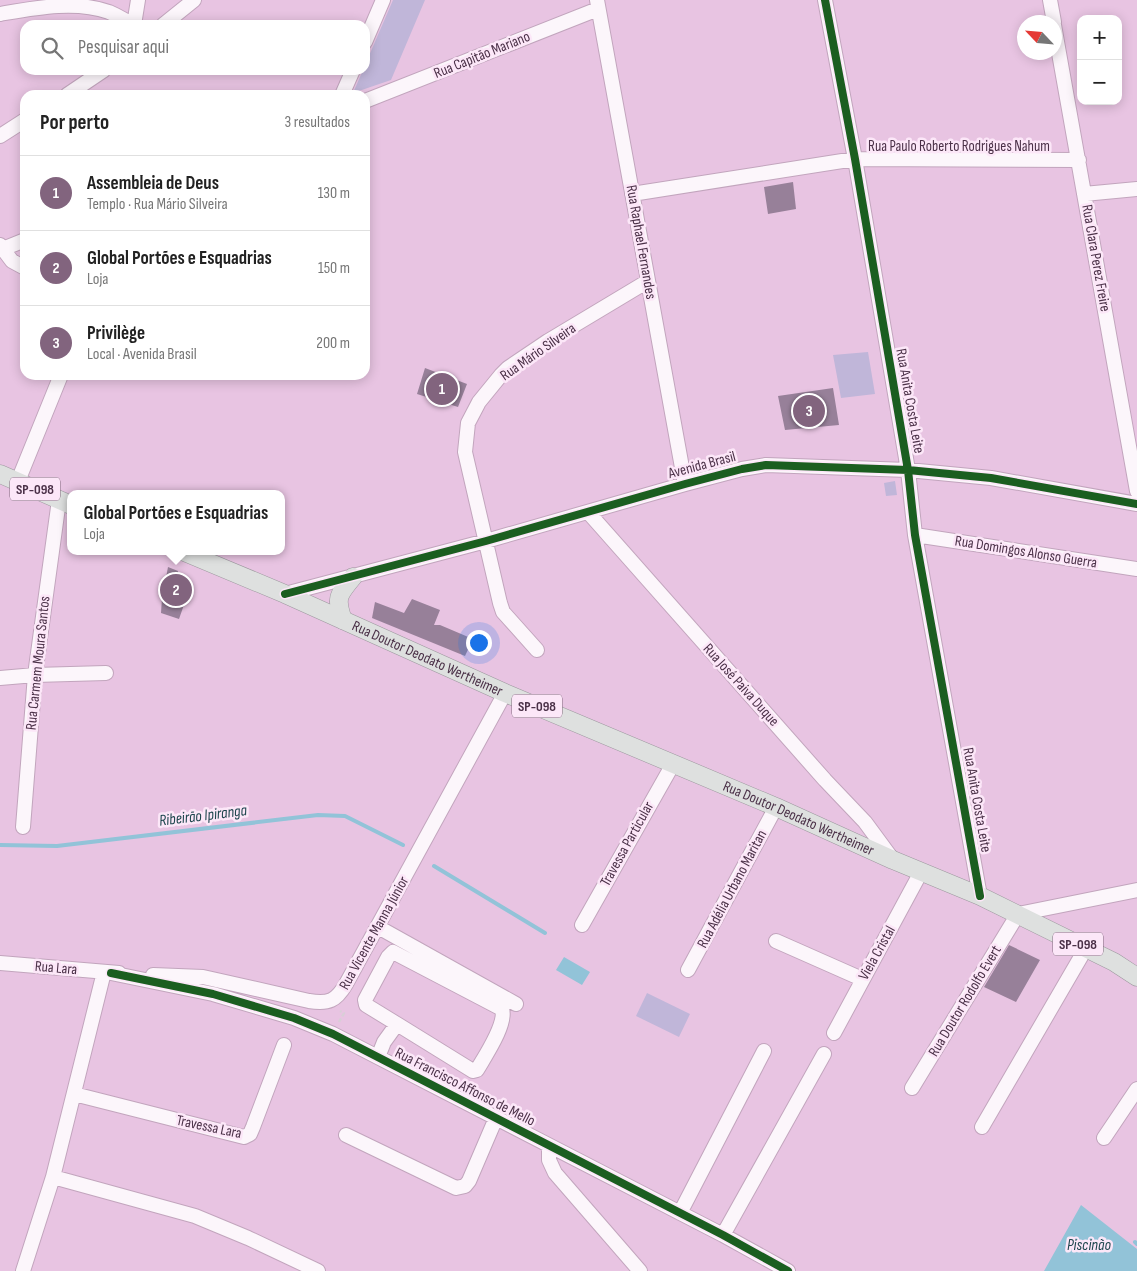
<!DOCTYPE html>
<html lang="pt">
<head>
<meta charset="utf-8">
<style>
	:root { --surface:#fff; --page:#f2f2f2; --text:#222; --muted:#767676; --line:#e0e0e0; --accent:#82647e }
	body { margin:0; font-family:"Sofia Sans Condensed",sans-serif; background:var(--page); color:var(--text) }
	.controls { position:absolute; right:15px; top:15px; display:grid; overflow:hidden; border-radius:10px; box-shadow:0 2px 12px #0003 }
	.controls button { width:45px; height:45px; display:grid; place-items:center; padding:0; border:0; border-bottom:1px solid var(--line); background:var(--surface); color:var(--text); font:25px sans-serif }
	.compass { position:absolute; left:1017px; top:15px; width:45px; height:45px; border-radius:50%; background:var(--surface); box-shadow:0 2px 12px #0003; rotate:296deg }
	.you { position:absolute; left:478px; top:642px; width:18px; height:18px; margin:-12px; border:4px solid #fff; border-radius:50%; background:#1a73e8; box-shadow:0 0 0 8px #1a73e833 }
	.badge { display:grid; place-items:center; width:32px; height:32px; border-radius:50%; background:var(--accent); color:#fff; font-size:16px; font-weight:700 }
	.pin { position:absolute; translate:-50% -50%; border:2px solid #fff; box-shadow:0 1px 5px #0006 }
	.popup { position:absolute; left:67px; top:490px; width:218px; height:65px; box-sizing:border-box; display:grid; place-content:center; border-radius:10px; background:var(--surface); filter:drop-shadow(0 1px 4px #0005); font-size:16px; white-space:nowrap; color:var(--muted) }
	.popup b { font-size:19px; color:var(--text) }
	.popup::after { content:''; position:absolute; left:50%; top:100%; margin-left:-10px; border:10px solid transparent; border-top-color:var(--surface) }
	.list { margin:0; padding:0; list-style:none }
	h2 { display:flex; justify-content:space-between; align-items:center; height:65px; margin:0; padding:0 20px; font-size:21px }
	h2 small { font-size:16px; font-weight:400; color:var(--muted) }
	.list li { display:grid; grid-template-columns:32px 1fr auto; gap:15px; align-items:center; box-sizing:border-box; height:75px; padding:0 20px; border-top:1px solid var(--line) }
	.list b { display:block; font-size:19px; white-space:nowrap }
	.list p { margin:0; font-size:16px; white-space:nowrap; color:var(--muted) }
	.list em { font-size:16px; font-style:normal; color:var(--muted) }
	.icon { flex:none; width:28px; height:28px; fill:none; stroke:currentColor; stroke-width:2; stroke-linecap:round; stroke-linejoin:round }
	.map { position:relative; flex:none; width:1137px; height:1271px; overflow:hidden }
	.search { position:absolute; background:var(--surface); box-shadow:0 2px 12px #0003; left:20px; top:20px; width:350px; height:55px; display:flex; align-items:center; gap:12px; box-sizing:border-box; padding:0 18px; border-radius:15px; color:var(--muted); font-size:19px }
	.panel { position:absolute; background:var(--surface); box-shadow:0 2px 12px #0003; left:20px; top:90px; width:350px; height:290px; border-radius:15px }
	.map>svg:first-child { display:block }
	.green { fill:#c0b6d9 }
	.water { fill:#92c3d8 }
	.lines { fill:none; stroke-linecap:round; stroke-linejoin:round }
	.stream { stroke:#92c3d8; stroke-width:4 }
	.building { fill:#978099 }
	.minor-casing { stroke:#c2a5bd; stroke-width:16 }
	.major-casing { stroke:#9c989e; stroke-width:19 }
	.path { stroke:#d9ced7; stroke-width:2.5; stroke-dasharray:4 2.5; stroke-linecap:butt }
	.minor { stroke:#fcf6fb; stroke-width:14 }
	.major { stroke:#dee0df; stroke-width:18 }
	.cycleway-casing { stroke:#fce7f8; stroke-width:11 }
	.cycleway { stroke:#1b5e20; stroke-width:8 }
	.labels { text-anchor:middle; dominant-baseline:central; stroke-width:5; stroke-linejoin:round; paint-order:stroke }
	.shield { fill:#fce7f8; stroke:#80687d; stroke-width:1 }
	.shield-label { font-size:14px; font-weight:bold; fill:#4b3148 }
	.street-label { font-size:15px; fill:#4b3148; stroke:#fce7f8 }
	.water-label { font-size:16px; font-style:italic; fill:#1d454d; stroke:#fce7f8 }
</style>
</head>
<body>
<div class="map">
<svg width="1137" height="1271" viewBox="0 0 1137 1271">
	<rect width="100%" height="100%" fill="#e8c4e2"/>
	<!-- green -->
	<path class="green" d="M393,0H425L391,80L353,93L363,70H365V65Z
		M868,352L875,394L841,398L833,355Z
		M895,481L897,495L886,496L884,483Z
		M647,993L690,1014L679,1037L636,1016Z"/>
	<!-- water -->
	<path class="water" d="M564,957L590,972L582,985L556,970Z
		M1081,1205L1137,1249V1271H1044Z"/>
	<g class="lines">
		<!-- stream -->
		<path class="stream" d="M0,845L57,846L318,815L345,816L403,845
			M434,866L545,933
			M1135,1242L1137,1244"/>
	</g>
	<!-- building -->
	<path class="building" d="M793,182L796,209L768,214L764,187Z
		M425,368L467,384L458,407L417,394Z
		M833,388L839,425L785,430L778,396Z
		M168,567L178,571L177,578L192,582L179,619L161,613L162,598Z
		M412,599L440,610L434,625H440L473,639L465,656L372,618L375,602L404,613Z
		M1009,945L1040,960L1016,1002L984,987Z"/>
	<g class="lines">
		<defs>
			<path id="minor" d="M597,0L685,484
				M825,0L855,159L908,470L915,535L980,896
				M1050,0L1054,22
				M0,14C35,8 75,0 109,12C118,16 126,21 134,25
				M134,25L138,0
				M163,25L194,0
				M1054,25L1137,491
				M365,42L383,0
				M67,95L104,70
				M342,95L353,70
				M365,101L598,9
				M0,136L25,120
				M632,194L855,159L1079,160
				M1084,194L1137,189
				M0,245L12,261L25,268
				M0,250L25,240
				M18,481L61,375
				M588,512L825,780L865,822L893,860
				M915,535L1137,569
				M285,594L486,541L685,484L742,469L766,465L908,470L991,478L1137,504
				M537,650L503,612L500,603L465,452L468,423L479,402L501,375L508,368L548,341L648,281
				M0,678L35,675L106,673
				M23,827L35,675L59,500
				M582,925L673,764
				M378,927L516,1004
				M776,941L862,979
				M0,963L119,973
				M688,970L776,807
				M111,973L213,994L294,1018L333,1034L723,1235L788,1271
				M153,975L203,977L309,1001C329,1004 336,1001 346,984L505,693
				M834,1033L921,872
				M378,1057L384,1042L397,1024L366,1005L365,1000L388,957L393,952L502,1009C507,1024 485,1056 477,1070L473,1071L397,1024
				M912,1088L1018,914L1137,890
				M74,1094L244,1137L250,1134L253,1127L284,1045
				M982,1127L1086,948
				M346,1135L456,1188L465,1186L469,1181L496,1118
				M1104,1138L1137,1089
				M549,1146V1160L555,1173L640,1271
				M53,1177L195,1216L248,1238L318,1271
				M680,1213L764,1051
				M723,1235L824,1054
				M23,1271L53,1177L104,972"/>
			<g id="major">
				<path d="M0,474L71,505"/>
				<path id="s1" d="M182,551L285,594L505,693L776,807L893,860L980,896L1114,962L1137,977"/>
				<path d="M343,620C335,598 338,595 353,577"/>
			</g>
		</defs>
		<!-- minor casing -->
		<use href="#minor" class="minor-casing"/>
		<!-- major casing -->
		<use href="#major" class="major-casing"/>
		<!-- path -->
		<path class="path" d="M339,1022L344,1013L340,1011"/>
		<!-- minor -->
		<use href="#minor" class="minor"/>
		<!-- major -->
		<use href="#major" class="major"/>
		<defs>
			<path id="cycleway" d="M825,0L855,159L908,470L915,535L980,896
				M285,594L486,541L685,484L742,469L766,465L908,470L991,478L1137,504
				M111,973L213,994L294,1018L333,1034L723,1235L788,1271"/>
		</defs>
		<!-- cycleway casing -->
		<use href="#cycleway" class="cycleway-casing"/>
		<!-- cycleway -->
		<use href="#cycleway" class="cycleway"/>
	</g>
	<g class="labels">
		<!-- shield labels -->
		<g class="shield">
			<rect x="10" y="477.5" width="50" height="23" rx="4"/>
			<rect x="512" y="694.5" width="50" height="23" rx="4"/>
			<rect x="1053" y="932.5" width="50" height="23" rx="4"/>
		</g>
		<g class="shield-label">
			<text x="35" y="489">SP-098</text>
			<text x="537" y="706">SP-098</text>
			<text x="1078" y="944">SP-098</text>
		</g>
		<!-- street labels -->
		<g class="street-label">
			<text transform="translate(482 55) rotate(-22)">Rua Capitão Mariano</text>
			<text x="959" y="146">Rua Paulo Roberto Rodrigues Nahum</text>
			<text transform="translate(641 242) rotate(80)">Rua Raphael Fernandes</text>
			<text transform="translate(1096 258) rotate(80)">Rua Clara Perez Freire</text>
			<text transform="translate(538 352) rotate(-35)">Rua Mário Silveira</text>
			<text transform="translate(910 401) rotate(80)">Rua Anita Costa Leite</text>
			<text transform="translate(702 465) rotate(-15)">Avenida Brasil</text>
			<text transform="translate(1026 552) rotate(9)">Rua Domingos Alonso Guerra</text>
			<text stroke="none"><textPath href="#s1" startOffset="268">Rua Doutor Deodato Wertheimer</textPath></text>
			<text transform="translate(38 663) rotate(-84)">Rua Carmem Moura Santos</text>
			<text transform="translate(741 685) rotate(48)">Rua José Paiva Duque</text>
			<text transform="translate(977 800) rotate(80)">Rua Anita Costa Leite</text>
			<text stroke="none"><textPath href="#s1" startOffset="672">Rua Doutor Deodato Wertheimer</textPath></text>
			<text transform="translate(627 844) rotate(-61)">Travessa Particular</text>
			<text transform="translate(732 889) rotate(-62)">Rua Adélia Urbano Maritan</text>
			<text transform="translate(374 933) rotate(-61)">Rua Vicente Manna Júnior</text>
			<text transform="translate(877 953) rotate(-61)">Viela Cristal</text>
			<text transform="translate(56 968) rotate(5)">Rua Lara</text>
			<text transform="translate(965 1001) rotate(-59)">Rua Doutor Rodolfo Evert</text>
			<text transform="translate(465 1087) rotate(27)">Rua Francisco Affonso de Mello</text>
			<text transform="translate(209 1127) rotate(12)">Travessa Lara</text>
		</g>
		<!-- water labels -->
		<g class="water-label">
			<text transform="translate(203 816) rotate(-7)">Ribeirão Ipiranga</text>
			<text x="1089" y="1245">Piscinão</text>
		</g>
	</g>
</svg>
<div class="controls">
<button>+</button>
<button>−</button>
</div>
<svg class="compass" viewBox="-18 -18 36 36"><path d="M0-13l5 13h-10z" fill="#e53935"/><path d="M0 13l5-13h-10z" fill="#767676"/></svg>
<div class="you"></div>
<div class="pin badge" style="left:442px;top:389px">1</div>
<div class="pin badge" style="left:176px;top:590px">2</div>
<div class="popup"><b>Global Portões e Esquadrias</b>Loja</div>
<div class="pin badge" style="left:809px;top:411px">3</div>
<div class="search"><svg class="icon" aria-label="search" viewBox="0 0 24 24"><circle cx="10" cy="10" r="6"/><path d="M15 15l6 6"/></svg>Pesquisar aqui</div>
<section class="panel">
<h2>Por perto<small>3 resultados</small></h2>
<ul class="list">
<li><span class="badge">1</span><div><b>Assembleia de Deus</b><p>Templo · Rua Mário Silveira</p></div><em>130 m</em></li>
<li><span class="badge">2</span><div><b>Global Portões e Esquadrias</b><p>Loja</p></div><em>150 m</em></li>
<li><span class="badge">3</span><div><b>Privilège</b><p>Local · Avenida Brasil</p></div><em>200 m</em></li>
</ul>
</section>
</div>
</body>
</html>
